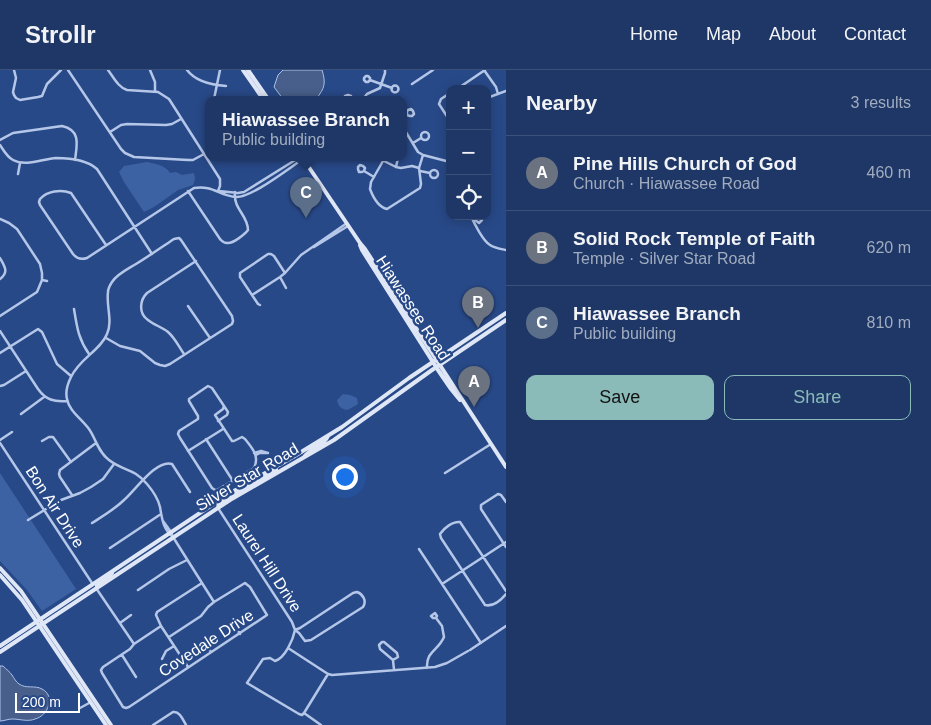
<!DOCTYPE html>
<html lang="en">
<head>
<meta charset="utf-8">
<style>
	:root { --surface:#1e3766; --page:#2b426f; --text:#f1f3f6; --muted:#a1acbf; --line:#3c517a; --accent:#8bbbb9 }
	body { margin:0; font-family:Helvetica,sans-serif; background:var(--page); color:var(--text) }
	.controls { position:absolute; right:15px; top:15px; display:grid; overflow:hidden; border-radius:10px; box-shadow:0 2px 12px #0003 }
	.controls button { width:45px; height:45px; display:grid; place-items:center; padding:0; border:0; border-bottom:1px solid var(--line); background:var(--surface); color:var(--text); font:25px sans-serif }
	.scale { position:absolute; left:15px; bottom:12px; width:65px; box-sizing:border-box; padding-left:5px; border:2px solid #fff; border-top:0; font-size:14px; line-height:18px; white-space:nowrap; color:#fff; -webkit-text-stroke:4px #284988; paint-order:stroke }
	.you { position:absolute; left:344px; top:406px; width:18px; height:18px; margin:-12px; border:4px solid #fff; border-radius:50%; background:#1a73e8; box-shadow:0 0 0 8px #1a73e833 }
	.badge { display:grid; place-items:center; width:32px; height:32px; border-radius:50%; background:var(--accent); color:#fff; font-size:16px; font-weight:700 }
	.pin { position:absolute; translate:-50% -41px; filter:drop-shadow(0 1px 2px #0008) }
	.pin::after { content:''; position:absolute; top:26px; width:18px; height:15px; background:inherit; clip-path:polygon(0 0,100% 0,50% 100%) }
	.popup { position:absolute; left:205px; top:26px; width:202px; height:65px; box-sizing:border-box; display:grid; place-content:center; border-radius:10px; background:var(--surface); filter:drop-shadow(0 1px 4px #0005); font-size:16px; white-space:nowrap; color:var(--muted) }
	.popup b { font-size:19px; color:var(--text) }
	.popup::after { content:''; position:absolute; left:50%; top:100%; margin-left:-10px; border:10px solid transparent; border-top-color:var(--surface) }
	.list { margin:0; padding:0; list-style:none }
	h2 { display:flex; justify-content:space-between; align-items:center; height:65px; margin:0; padding:0 20px; font-size:21px }
	h2 small { font-size:16px; font-weight:400; color:var(--muted) }
	.list li { display:grid; grid-template-columns:32px 1fr auto; gap:15px; align-items:center; box-sizing:border-box; height:75px; padding:0 20px; border-top:1px solid var(--line) }
	.list b { display:block; font-size:19px; white-space:nowrap }
	.list p { margin:0; font-size:16px; white-space:nowrap; color:var(--muted) }
	.list em { font-size:16px; font-style:normal; color:var(--muted) }
	.actions { display:flex; gap:10px; padding:15px 20px }
	.actions a { flex:1; padding:11px 0; border:1px solid var(--accent); border-radius:10px; text-align:center; font-size:18px; color:var(--accent) }
	.actions .main { background:var(--accent); color:#111 }
	.icon { flex:none; width:28px; height:28px; fill:none; stroke:currentColor; stroke-width:2; stroke-linecap:round; stroke-linejoin:round }
	.map { position:relative; flex:none; width:506px; height:655px; overflow:hidden }
	header { display:flex; align-items:center; gap:30px; box-sizing:border-box; height:70px; padding:0 25px; background:var(--surface); border-bottom:1px solid var(--line) }
	header strong { font-size:24px }
	nav { display:flex; gap:28px; margin-inline-start:auto; font-size:18px }
	main { display:flex }
	aside { flex:1; background:var(--surface) }
	.map>svg:first-child { display:block }
	.green { fill:#3d62a4 }
	.water { fill:#485f8b; stroke:#aac1e9 }
	.lines { fill:none; stroke-linecap:round; stroke-linejoin:round }
	.street { stroke:#b5c7e8; stroke-width:2.5 }
	.secondary { stroke:#dfe7f7; stroke-width:4 }
	.labels { text-anchor:middle; dominant-baseline:central; stroke-width:5; stroke-linejoin:round; paint-order:stroke }
	.street-label { font-size:16px; fill:#fff; stroke:#284988 }
</style>
</head>
<body>
<header>
<strong>Strollr</strong>
<nav><a>Home</a><a>Map</a><a>About</a><a>Contact</a></nav>
</header>
<main>
<div class="map">
<svg width="506" height="655" viewBox="0 0 506 655">
	<rect width="100%" height="100%" fill="#284988"/>
	<!-- green -->
	<path class="green" d="M147,92C156,94 165,95 170,103L176,102L182,105L194,103L195,109L193,115L178,120L154,137L144,142L124,112L119,102L124,96Z
		M343,324L350,325L357,328L358,334L355,336L347,340C341,339 338,336 337,330Z
		M0,403L76,519L42,541L27,520L0,491Z"/>
	<!-- water -->
	<path class="water" d="M283,0H322C326,13 325,18 316,29H283L274,17L278,5Z
		M0,596H3C6,599 10,602 12,605C14,608 16,612 19,614C26,619 35,615 42,619C56,626 48,646 35,649C28,652 20,649 12,649C8,649 4,651 0,651Z"/>
	<g class="lines">
		<!-- street -->
		<path class="street" d="M14,0L16,8L13,22L14,25L16,28L20,30L38,27L42,26L47,14L61,0
			M68,0L121,79L125,83L134,87L188,90H193L204,84
			M108,0C114,8 118,17 127,20L158,22L169,29L220,109V116L218,121
			M150,0L155,12V22
			M187,0C196,12 212,15 226,16
			M484,0L496,17L498,24
			M370,10V8L368,6H366L364,8V10L366,12H368L370,10L392,18
			M412,14L433,0
			M391.5 19a3.5 3.5 0 1 1 7 0a3.5 3.5 0 1 1-7 0Z
			M457,19L485,0
			M450,23L441,29L439,34L450,51
			M487,28L506,21
			M214,29L220,0
			M344,29L345,26L348,25L351,26L352,29
			M363,29L367,24L380,18L385,3V0
			M404,47L407,45L410,46H412L414,44L413,41L411,39L408,40L407,42V45
			M404,59L418,82L423,85L450,92
			M110,62L121,55L127,54L166,55L172,54L181,49
			M421 66a4 4 0 1 1 8 0a4 4 0 1 1-8 0Z
			M0,70L13,63L62,56C81,60 77,75 75,90
			M413,73L421,68
			M0,75C4,81 7,87 13,90C26,97 42,89 56,88C68,88 87,90 97,99L152,184
			M376,87L396,97L401,98L412,96L419,98
			M383,91L371,112L370,119C373,127 378,137 387,139L420,118L421,114L419,98L423,85
			M307,94L317,87
			M396,97L398,88
			M430 104a4 4 0 1 1 8 0a4 4 0 1 1-8 0Z
			M364,101L365,98L363,96L360,95L358,97V99L359,102H362L364,101L374,107
			M420,101L430,103
			M18,104L20,93
			M188,121L220,169C222,171 223,173 227,173C233,174 245,164 248,160C248,145 233,139 235,122
			M219,121L238,123L244,122L300,87
			M471,146C474,153 483,171 490,175C494,178 501,179 506,180
			M477,146L475,150L479,153L482,150L481,146
			M0,149L9,153L17,159L40,194L42,203V210L37,222L0,246
			M106,175L71,123C61,119 47,121 40,129L39,132L40,135L73,184C77,189 81,190 87,188L194,118C212,115 219,125 235,127C250,129 289,98 303,89
			M314,177L348,156
			M0,188C5,197 9,202 0,209
			M280,207L286,218
			M42,210L47,211
			M252,225L280,207L285,203L301,185L347,153
			M260,235L258,234L240,207V203L268,184H271L274,186L285,203
			M188,236L210,268
			M74,239C77,257 78,268 89,284
			M0,261L38,319C46,330 54,332 67,331
			M106,268L120,276L140,281L155,293L160,295L165,296L170,294L232,254L233,251L232,246L181,170L179,168L174,169C162,177 149,186 136,194C128,199 117,204 112,212C110,215 108,219 108,222C106,236 113,251 107,264C100,281 80,288 71,307C68,313 65,321 67,329C69,341 82,349 89,359C96,369 98,382 109,390C123,401 134,398 147,414C153,421 158,428 160,437C162,449 163,459 173,467
			M0,283L38,259L42,262L57,294L71,306
			M184,284C179,277 175,268 168,262C162,257 154,255 148,250C138,243 140,230 147,223L196,191
			M0,316L4,315L26,301
			M208,316L212,318L224,336L223,339L215,345L232,371H234L242,367L245,369C252,378 260,386 254,398L217,420H215L212,418L180,368L178,364L179,361L198,349V346L189,331V329Z
			M21,344L44,327
			M218,351L227,345L228,342L224,336
			M206,369L233,411
			M0,370L12,362
			M42,371L49,367H53L71,392
			M0,373L92,513
			M188,381L223,359
			M254,383L261,381L268,383
			M256,385L260,383H266
			M445,403L491,374
			M72,425L60,407L59,404L60,400L96,373
			M506,432L501,425L498,424L481,435V439L506,477
			M218,438L292,552L295,560C293,570 285,588 275,591L270,588L263,589L247,613L299,644L302,645L304,643L321,655
			M28,450L61,430L80,423L91,417L103,409L114,394
			M163,451L171,462L173,467L214,532
			M92,453C103,446 115,439 124,430C135,421 156,389 172,394L190,422
			M110,478L161,444
			M419,479L481,573
			M442,514L506,472
			M96,518L134,574
			M138,520L169,499L187,490
			M506,521L460,452C453,451 444,458 440,464L441,468L485,535C493,537 501,530 506,524
			M357,522C363,524 367,531 363,537L311,570L305,571L299,563L295,560L300,558L353,523Z
			M120,553L131,545
			M233,553L240,564
			M161,556L134,574L130,579L103,597L101,600L102,603L123,637L126,638L129,637L267,545L250,517L245,513L214,532L208,537L201,546L169,567
			M382,572H384L397,583L398,587L393,590L380,579L379,575Z
			M206,575L211,582
			M288,578L328,604L332,605L435,597L447,593L468,581
			M470,580L506,556
			M122,585L136,607
			M162,589L166,581L174,576
			M393,590L394,600
			M188,597L161,556L156,545L157,542L202,513
			M427,598C426,581 438,581 444,567L442,556L436,548L437,546L435,543L431,546L433,548H436
			M80,638L91,632
			M304,643L328,604
			M153,655L173,642C180,641 183,650 186,655"/>
		<!-- secondary -->
		<path class="secondary" d="M243,0L263,29
			M248,0L268,29
			M302,87L360,173L365,179L387,213L467,337L506,397
			M360,175L362,180L438,300L451,319L460,330
			M304,387C310,378 324,376 328,366
			M245,420L248,416L273,401L276,399
			M218,438L219,433L243,419L245,415
			M0,498L21,521L111,655
			M0,505L22,530L106,655
			M97,516L102,511L112,503
			M0,576L227,425L293,387L342,357L409,308L506,243
			M0,582L230,430L334,370L432,300L506,250"/>
	</g>
	<g class="labels">
		<!-- street labels -->
		<g class="street-label">
			<text transform="translate(413 238) rotate(57)">Hiawassee Road</text>
			<text transform="translate(247 407) rotate(-31)">Silver Star Road</text>
			<text transform="translate(55 437) rotate(57)">Bon Air Drive</text>
			<text transform="translate(267 493) rotate(57)">Laurel Hill Drive</text>
			<text transform="translate(206 573) rotate(-33)">Covedale Drive</text>
		</g>
	</g>
</svg>
<div class="controls">
<button>+</button>
<button>−</button>
<button><svg class="icon" aria-label="locate" viewBox="0 0 24 24"><circle cx="12" cy="12" r="6"/><path d="M12 2v4M12 18v4M2 12h4M18 12h4"/></svg></button>
</div>
<div class="scale">200 m</div>
<div class="you"></div>
<div class="pin badge" style="left:474px;top:337px;background:#6b7280">A</div>
<div class="pin badge" style="left:478px;top:258px;background:#6b7280">B</div>
<div class="pin badge" style="left:306px;top:148px;background:#5c6f8a">C</div>
<div class="popup"><b>Hiawassee Branch</b>Public building</div>
</div>
<aside>
<h2>Nearby<small>3 results</small></h2>
<ul class="list">
<li><span class="badge" style="background:#6b7280">A</span><div><b>Pine Hills Church of God</b><p>Church · Hiawassee Road</p></div><em>460 m</em></li>
<li><span class="badge" style="background:#6b7280">B</span><div><b>Solid Rock Temple of Faith</b><p>Temple · Silver Star Road</p></div><em>620 m</em></li>
<li><span class="badge" style="background:#5c6f8a">C</span><div><b>Hiawassee Branch</b><p>Public building</p></div><em>810 m</em></li>
</ul>
<div class="actions"><a class="main">Save</a><a>Share</a></div>
</aside>
</main>
</body>
</html>
